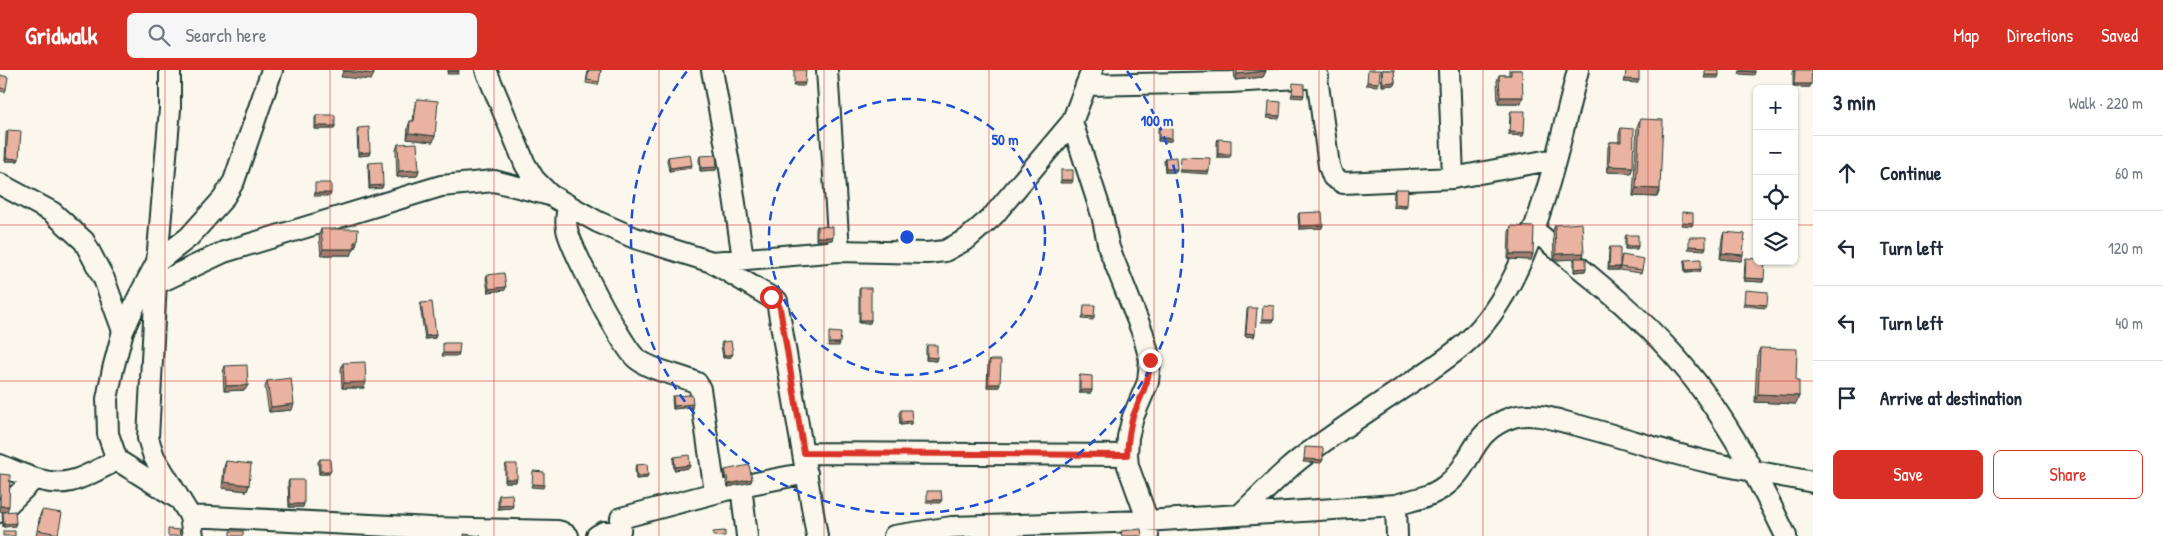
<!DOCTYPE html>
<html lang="en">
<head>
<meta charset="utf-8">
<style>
	:root { --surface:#fff; --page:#f6f6f7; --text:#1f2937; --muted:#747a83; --line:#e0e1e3; --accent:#d93025 }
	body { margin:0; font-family:"Patrick Hand",sans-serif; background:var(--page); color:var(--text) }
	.controls { position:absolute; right:15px; top:15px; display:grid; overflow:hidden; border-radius:8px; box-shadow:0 1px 4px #0004 }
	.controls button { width:45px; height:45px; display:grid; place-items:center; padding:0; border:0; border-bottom:1px solid var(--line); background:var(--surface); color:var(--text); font:25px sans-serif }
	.stop { position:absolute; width:15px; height:15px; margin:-11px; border:4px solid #d93025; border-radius:50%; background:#fff }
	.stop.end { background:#d93025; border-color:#fff; box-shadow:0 1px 5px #0008 }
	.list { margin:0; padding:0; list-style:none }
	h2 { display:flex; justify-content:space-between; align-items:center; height:65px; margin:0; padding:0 20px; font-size:21px }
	h2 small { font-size:16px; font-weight:400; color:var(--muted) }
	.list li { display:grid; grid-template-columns:32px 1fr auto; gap:15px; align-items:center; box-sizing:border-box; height:75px; padding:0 20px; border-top:1px solid var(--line) }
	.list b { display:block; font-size:19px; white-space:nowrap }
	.list em { font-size:16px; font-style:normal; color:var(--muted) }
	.actions { display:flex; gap:10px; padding:15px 20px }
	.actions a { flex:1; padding:11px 0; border:1px solid var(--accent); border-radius:8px; text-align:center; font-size:18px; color:var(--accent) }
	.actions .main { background:var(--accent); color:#fff }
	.icon { flex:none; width:28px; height:28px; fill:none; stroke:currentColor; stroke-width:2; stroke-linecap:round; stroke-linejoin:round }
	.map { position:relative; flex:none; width:1813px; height:466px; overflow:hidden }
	header { display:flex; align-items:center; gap:30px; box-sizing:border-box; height:70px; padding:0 25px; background:var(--accent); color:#fff }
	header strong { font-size:24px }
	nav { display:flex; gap:28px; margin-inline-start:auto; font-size:18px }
	.search { width:350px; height:45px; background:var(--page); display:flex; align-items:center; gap:12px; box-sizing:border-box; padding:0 18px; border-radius:8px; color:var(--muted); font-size:19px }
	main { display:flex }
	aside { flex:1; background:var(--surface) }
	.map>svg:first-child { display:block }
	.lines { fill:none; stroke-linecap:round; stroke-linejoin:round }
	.minor-casing { stroke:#1f3d34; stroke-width:24 }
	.minor { stroke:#fbf7ec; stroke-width:20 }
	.wall { fill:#c9998a; stroke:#1f3d34 }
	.shaded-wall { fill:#a47d71; stroke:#1f3d34 }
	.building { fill:#eab2a1; stroke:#1f3d34 }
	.route { stroke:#d93025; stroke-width:6 }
	.grid { fill:none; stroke:#d62828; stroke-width:1; stroke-opacity:0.55 }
	.ring { fill:none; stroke:#1d4ed8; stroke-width:2.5; stroke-dasharray:9 6 }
	.centre { fill:#1d4ed8; stroke:#fbf7ec; stroke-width:2.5 }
	.ring-label { font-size:15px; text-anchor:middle; font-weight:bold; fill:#1d4ed8; stroke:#fbf7ec; stroke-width:5; stroke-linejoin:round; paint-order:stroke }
</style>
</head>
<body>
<header>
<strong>Gridwalk</strong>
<div class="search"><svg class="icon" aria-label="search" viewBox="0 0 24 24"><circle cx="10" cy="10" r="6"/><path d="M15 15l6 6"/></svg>Search here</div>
<nav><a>Map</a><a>Directions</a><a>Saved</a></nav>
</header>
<main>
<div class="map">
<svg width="1813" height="466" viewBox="0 0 1813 466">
	<rect width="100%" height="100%" fill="#fbf7ec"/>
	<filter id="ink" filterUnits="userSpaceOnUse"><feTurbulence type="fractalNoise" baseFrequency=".02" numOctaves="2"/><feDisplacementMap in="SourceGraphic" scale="10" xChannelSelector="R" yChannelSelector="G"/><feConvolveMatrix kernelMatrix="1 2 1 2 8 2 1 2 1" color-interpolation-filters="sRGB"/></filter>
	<g filter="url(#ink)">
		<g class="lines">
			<defs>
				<path id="minor" d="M170,0V39L157,192L148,368L154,387L190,446L193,466
					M486,0L525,94L534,109L550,125L598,152L635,168L712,192L777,231L817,466
					M712,0L730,99L743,189
					M827,0L839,181
					M1092,0L1072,52L1102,145L1109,178L1143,264L1150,290L1148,312L1133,347L1128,367L1127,385L1128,396L1145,443L1148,466
					M1316,0L1329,96L1333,107L1343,113L1453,108L1555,89
					M1449,0L1453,108
					M1086,15L1231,12L1318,7
					M0,114L52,142L84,171L104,209L123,261
					M568,136C567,144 565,151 567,159C570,177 623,279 637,289C654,302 679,304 697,313L700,319L715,422
					M1533,159C1580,199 1631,237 1672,283C1720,336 1755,402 1786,466
					M712,192L839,181L927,183L945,181L967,169L993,146L1072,52
					M156,214L224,182L441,116L494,111L550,125
					M804,383L1127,385
					M0,395C22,404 47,417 71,411C87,407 103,397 117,390
					M741,416L747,466
					M179,429L117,390L108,364L107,329L113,299L123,261L139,226L157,192L189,167L223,129L234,111L272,0
					M1396,435L1397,466
					M0,442L34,409
					M1242,443C1265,421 1288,396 1315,378C1348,354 1383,331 1418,308C1437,295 1456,283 1472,267C1533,207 1557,82 1578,0
					M190,446L431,458L557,461L561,462L568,466
					M597,466L604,462L620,461L621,448L741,416L807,403
					M894,466L952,457L1146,451L1396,435C1412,430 1431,427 1445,416C1474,395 1469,361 1513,347C1533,341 1557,350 1576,355C1620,366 1664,382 1708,392C1743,400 1778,405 1813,412"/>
			</defs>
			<!-- minor casing -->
			<use href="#minor" class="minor-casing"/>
			<!-- minor -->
			<use href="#minor" class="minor"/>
		</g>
		<!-- wall -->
		<path class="wall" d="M588,0H601L598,15L586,13Z
			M1234,0H1265L1266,1L1263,7L1235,10Z
			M1381,0H1394L1395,12L1394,15L1382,16Z
			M1509,0H1522L1521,33H1498L1497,11L1499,5H1509Z
			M1794,0L1810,17H1793V3Z
			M0,5L6,19L5,22L0,21Z
			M417,29L435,66L433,72L407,69L408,57L410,51H413L415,34Z
			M1511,41L1523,66L1509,65L1510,44Z
			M316,45L335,56L334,59H315V48Z
			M1640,49L1660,119L1657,127L1633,126L1637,57Z
			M1159,55L1172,68L1171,71H1158V58Z
			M358,58L370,82L369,85L358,86L357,61Z
			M1621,58L1631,103L1607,102L1608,77L1610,72H1619V64Z
			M8,60L19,89L18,91H5L6,63Z
			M1218,69L1230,87H1217V72Z
			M398,74L419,100L417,106L397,107L396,80Z
			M700,86L717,97L716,100L700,101L699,89Z
			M668,87L691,98L669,101L667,90Z
			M1165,88L1177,99L1175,102H1165L1164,91Z
			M369,93L383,115L382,118L369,119L368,96Z
			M1395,119L1406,138L1393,137L1394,122Z
			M1299,143L1322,158L1299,159L1298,146Z
			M1555,155L1584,183L1582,188L1586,198L1585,201L1574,202V189L1554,190L1553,160Z
			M817,156L833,167L832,170H816V159Z
			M1511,156L1533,184L1531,190L1508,189L1509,162Z
			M321,159L357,172L355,178H354L351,185H321L319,165Z
			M1724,162L1741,191L1720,189L1722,168Z
			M1626,165L1638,176L1637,179H1625V168Z
			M1610,177L1619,200H1608L1609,180Z
			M1622,185L1642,200L1641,203L1619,200Z
			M1746,188L1763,212L1744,211L1745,191Z
			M1685,190L1701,199L1700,202L1685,203L1684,193Z
			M487,205L505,220L488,222L486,208Z
			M860,218L871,250L870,253H859V220Z
			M421,233L436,265L435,268L425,269L420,236Z
			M1248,238L1254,267L1245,266L1247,240Z
			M722,272L731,287L723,288L721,275Z
			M927,275L936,291L926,290V278Z
			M1760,278L1796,311L1799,326L1796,334L1755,332L1757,286Z
			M990,290L999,317H987L988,293Z
			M343,293L364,318H342L341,299Z
			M225,296L248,315L245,320L224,321L223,302Z
			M1080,305L1092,320L1091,323H1079V308Z
			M267,311L292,340L269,342L265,317Z
			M673,326L693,334L692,337L673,339L672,329Z
			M901,340L911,354L900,355L899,343Z
			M674,387L690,395L689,398L674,400L673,390Z
			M320,389L329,404H319L318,392Z
			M226,391L249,415L247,421L222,418L224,397Z
			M506,394L516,412H505V397Z
			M636,395L647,408L636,409L635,398Z
			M725,400L752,409L751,412L728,417L724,403Z
			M0,404L7,442L15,456L3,457L2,445L3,442H0Z
			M289,410L304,434L303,437H289L288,413Z
			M499,425L513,435L512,438L498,439V428Z
			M42,440L58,464L57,466H36L40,445Z"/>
		<!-- shaded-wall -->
		<path class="shaded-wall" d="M343,1L374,4L371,10L341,7Z
			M448,1H459L458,4H447Z
			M1266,1L1263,7L1235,10L1237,4Z
			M1740,1L1755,2L1754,5L1739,4Z
			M1705,5H1719L1718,8H1704Z
			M1625,9L1639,10L1637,13L1624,12Z
			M1367,12L1379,13L1378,16L1366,15Z
			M1395,12L1394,15L1382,16L1383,13Z
			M794,13H805L804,16H793Z
			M1794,14H1811L1810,17H1793Z
			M1292,24L1304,25L1303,28L1291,27Z
			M1500,27H1523L1521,33H1498Z
			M1268,45L1280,46L1279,49L1267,48Z
			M316,56H335L334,59H315Z
			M1510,62L1524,63L1523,66L1509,65Z
			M409,63L435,66L433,72L407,69Z
			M1159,68H1172L1171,71H1158Z
			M370,82L369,85L358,86L359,83Z
			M1218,84H1231L1230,87H1217Z
			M6,88L19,89L18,91H5Z
			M692,95L691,98L669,101L670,98Z
			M1609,96L1633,97L1631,103L1607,102Z
			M717,97L716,100L700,101L701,98Z
			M1166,99H1177L1175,102H1165Z
			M419,100L417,106L397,107L399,101Z
			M1180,100L1209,101L1208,104L1179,102Z
			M1061,110H1073L1072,113H1060Z
			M383,115L382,118L369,119L370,116Z
			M1636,118L1660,119L1657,127L1633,126Z
			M315,123H331L330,126H314Z
			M1395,134L1407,135L1406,138L1393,137Z
			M1682,152L1693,153L1692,156L1681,155Z
			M1323,155L1322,158L1299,159L1300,156Z
			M817,167H833L832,170H816Z
			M354,172H357L355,178L352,177Z
			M1626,176H1638L1637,179H1625Z
			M1689,176L1706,177L1705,180L1688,179Z
			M323,179H354L351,185H321Z
			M1584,183L1582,189L1554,190L1556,184Z
			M1722,183L1743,185L1741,191L1720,189Z
			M1510,184H1533L1531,190L1508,189Z
			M1609,197H1620L1619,200H1608Z
			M1586,198L1585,201L1574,202L1575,199Z
			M1701,199L1700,202L1685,203L1686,200Z
			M1745,208L1764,209L1763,212L1744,211Z
			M506,217L505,220L488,222L489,219Z
			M1744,233L1767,235L1766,238L1743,236Z
			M1083,246L1094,247L1093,250L1082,249Z
			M1262,249H1274L1273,252H1261Z
			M860,250H871L870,253H859Z
			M1246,263L1255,264L1254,267L1245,266Z
			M436,265L435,268L425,269L426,266Z
			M829,273H840L839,276H828Z
			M443,283H459L458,286H442Z
			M733,284L731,287L723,288L724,286Z
			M927,287L937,288L936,291L926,290Z
			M366,312L364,318H342L344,313Z
			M988,314H1000L999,317H987Z
			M248,315L245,320L224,321L226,316Z
			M1080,320H1092L1091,323H1079Z
			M1758,324L1799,326L1796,334L1755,332Z
			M294,334L292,340L269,342L271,337Z
			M693,334L692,337L673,339L674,336Z
			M912,351L911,354L900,355L901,352Z
			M1304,389L1323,390L1321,393L1303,392Z
			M690,395L689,398L674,400L675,397Z
			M320,401H331L329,404H319Z
			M648,405L647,408L636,409L637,406Z
			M506,409H517L516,412H505Z
			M752,409L751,412L728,417L729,414Z
			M224,412L249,415L247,421L222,418Z
			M532,414L544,415L543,418L531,417Z
			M927,430H942L940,433H926Z
			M290,434H304L303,437H289Z
			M513,435L512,438L498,439L499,436Z
			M0,436H9L7,442H0Z
			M16,453L15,456L3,457L4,454Z"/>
		<!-- building -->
		<path class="building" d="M343,0H374V4L343,1Z
			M448,0H459V1H448Z
			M589,0H601L599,12L587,10Z
			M794,0H806L805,13H794Z
			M1237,0H1265L1266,1L1237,4Z
			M1368,0H1380L1379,13L1367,12Z
			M1382,0H1394L1395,12L1383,13Z
			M1511,0H1522L1523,27H1500L1499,5H1511Z
			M1626,0H1639V10L1625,9Z
			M1705,0H1719V5H1705Z
			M1740,0H1755V2L1740,1Z
			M1795,0H1812L1811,14H1794Z
			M0,5L8,7L6,19L0,18Z
			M1293,13L1304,14V25L1292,24Z
			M417,29L438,31L435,66L409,63L410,51H414Z
			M1269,31L1281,32L1280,46L1268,45Z
			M1511,41H1525L1524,63L1510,62Z
			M316,45H335V56H316Z
			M1640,49L1663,50L1660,119L1636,118Z
			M1159,55H1172V68H1159Z
			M369,57L370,82L359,83L358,58Z
			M1621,58L1634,59L1633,97L1609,96L1610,72H1621Z
			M8,60L21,61L19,89L6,88Z
			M1218,69L1231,70V84H1218Z
			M417,73L419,100L399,101L398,74Z
			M690,84L692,95L670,98L668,87Z
			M716,85L717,97L701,98L700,86Z
			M1176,87L1177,99H1166L1165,88Z
			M1181,87L1210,88L1209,101L1180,100Z
			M382,92L383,115L370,116L369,93Z
			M1061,100H1073V110H1061Z
			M315,113H331V123H315Z
			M1395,119H1408L1407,135L1395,134Z
			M1322,142L1323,155L1300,156L1299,143Z
			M1682,142L1693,143V153L1682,152Z
			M1582,153L1584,183L1556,184L1555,155Z
			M817,156L833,157V167H817Z
			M1511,156L1534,157L1533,184H1510Z
			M321,159H358L357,172H354V179H323Z
			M1724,162L1745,164L1743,185L1722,183Z
			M1626,165H1638V176H1626Z
			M1689,167H1706V177L1689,176Z
			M1610,177H1620V197H1609Z
			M1622,185L1644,189L1642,200L1620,197Z
			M1575,188H1586V198L1575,199Z
			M1746,188L1757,189V191H1765L1764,209L1745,208Z
			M1701,189V199L1686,200L1685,190Z
			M504,203L506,217L489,219L487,205Z
			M860,218H871V250H860Z
			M1745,220L1768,222L1767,235L1744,233Z
			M432,232L436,265L426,266L421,233Z
			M1084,235H1095L1094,247L1083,246Z
			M1263,235L1274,236V249H1262Z
			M1248,238H1257L1255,264L1246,263Z
			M829,262L841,263L840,273H829Z
			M731,271L733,284L724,286L722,272Z
			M443,273H460L459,283H443Z
			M927,275H937V288L927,287Z
			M1760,278L1797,279L1796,311H1799V326L1758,324Z
			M990,290H1001L1000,314H988Z
			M365,292L366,312L344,313L343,293Z
			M247,295L248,315L226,316L225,296Z
			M1080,305L1092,306V320H1080Z
			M291,308L294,334L271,337L267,311Z
			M692,325L693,334L674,336L673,326Z
			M901,340H911L912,351L901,352Z
			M1305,377L1323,378V390L1304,389Z
			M689,385L690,395L675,397L674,387Z
			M320,389H330L331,401H320Z
			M226,391L251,394L249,415L224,412Z
			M506,394H517V409H506Z
			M647,394L648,405L637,406L636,395Z
			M749,395L752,409L729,414L725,400Z
			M533,401L544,402V415L532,414Z
			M0,404L10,405L9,436H0Z
			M289,410H304V434H290Z
			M927,421H941L942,430H927Z
			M512,424L513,435L499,436V425Z
			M42,440L62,443L58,464L38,460Z
			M15,441L16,453L4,454L3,442Z
			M168,459L180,460L179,466H168Z
			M1141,459L1142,466H1122L1121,461Z
			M3,461H15V466H3Z
			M230,461H243V466H230Z
			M725,461V466H713V462Z
			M464,464L481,466H464Z"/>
	</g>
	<g class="lines" filter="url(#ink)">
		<!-- route -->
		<path class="route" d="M771,227L777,231L780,238L804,383L1127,385C1128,371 1129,358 1133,346C1141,326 1150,311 1150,290"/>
	</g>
	<!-- grid -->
	<path class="grid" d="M165,0V466M330,0V466M494,0V466M659,0V466M824,0V466M989,0V466M1154,0V466M1319,0V466M1483,0V466M1648,0V466M0,155H1757M1794,155H1813M0,311H1813"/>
	<!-- distance rings -->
	<g class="ring">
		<circle cx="907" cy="167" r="138"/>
		<path d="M1127 1A276 276 0 1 1 687 1"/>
	</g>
	<circle cx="907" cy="167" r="8" class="centre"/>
	<g class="ring-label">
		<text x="1157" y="56">100 m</text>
		<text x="1005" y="75">50 m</text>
	</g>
</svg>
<div class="controls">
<button>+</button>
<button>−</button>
<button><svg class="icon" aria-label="locate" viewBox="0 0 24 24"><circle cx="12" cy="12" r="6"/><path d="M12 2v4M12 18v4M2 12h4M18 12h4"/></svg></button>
<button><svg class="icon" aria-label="layers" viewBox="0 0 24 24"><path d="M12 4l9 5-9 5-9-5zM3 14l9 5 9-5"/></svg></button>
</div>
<div class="stop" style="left:771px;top:227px"></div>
<div class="stop end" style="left:1150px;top:290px"></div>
</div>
<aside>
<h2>3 min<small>Walk · 220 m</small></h2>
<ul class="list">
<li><svg class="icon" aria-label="ahead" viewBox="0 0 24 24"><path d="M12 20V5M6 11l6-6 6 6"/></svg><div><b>Continue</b></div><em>60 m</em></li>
<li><svg class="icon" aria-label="left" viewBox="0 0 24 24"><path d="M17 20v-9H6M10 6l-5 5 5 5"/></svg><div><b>Turn left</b></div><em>120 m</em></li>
<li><svg class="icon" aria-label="left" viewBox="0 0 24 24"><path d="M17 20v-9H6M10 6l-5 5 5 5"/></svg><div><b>Turn left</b></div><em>40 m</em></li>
<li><svg class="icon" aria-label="arrive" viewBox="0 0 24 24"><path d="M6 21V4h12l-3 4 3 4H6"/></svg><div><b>Arrive at destination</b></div></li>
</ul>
<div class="actions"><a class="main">Save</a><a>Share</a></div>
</aside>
</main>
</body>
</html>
